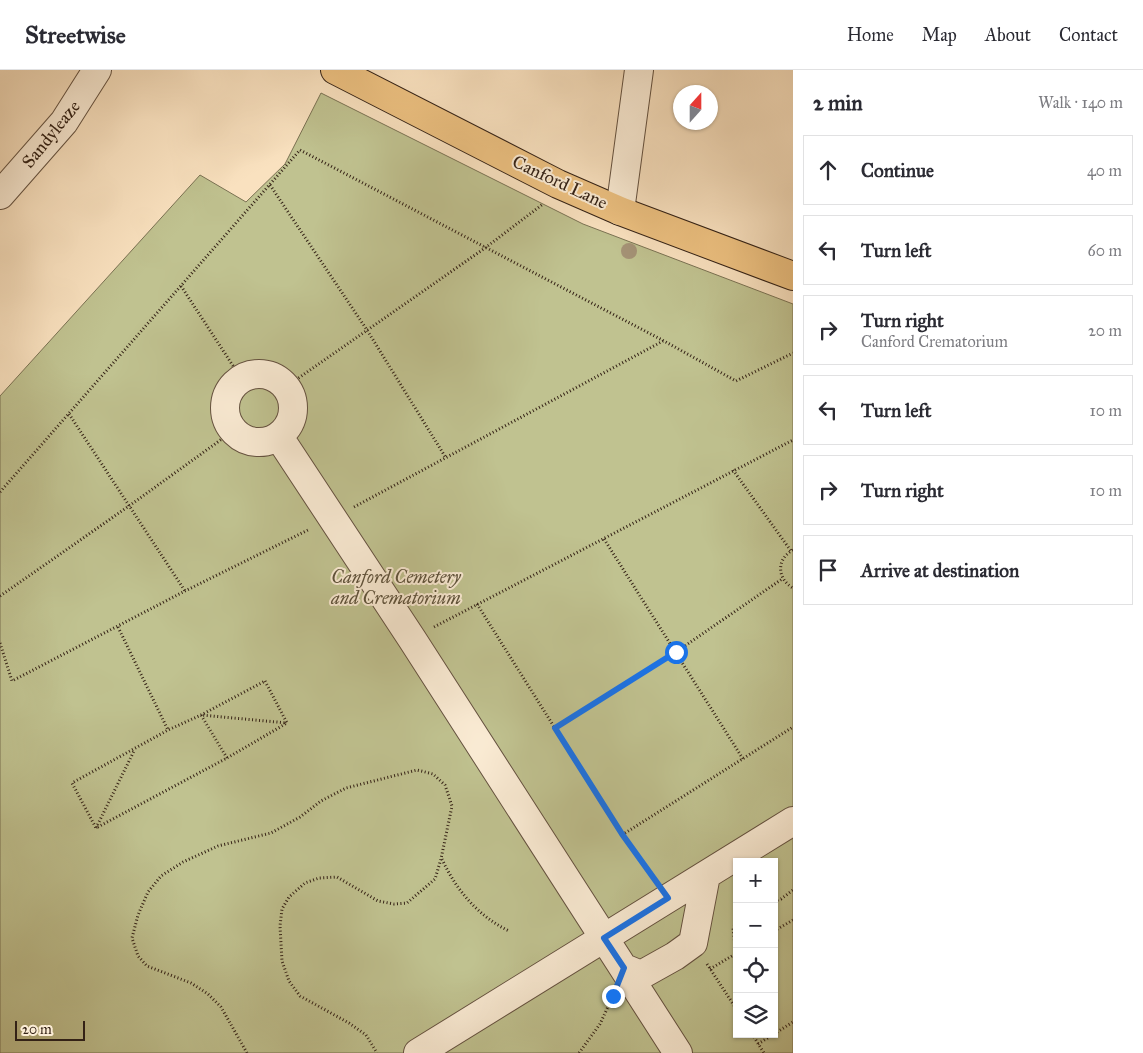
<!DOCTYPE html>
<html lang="en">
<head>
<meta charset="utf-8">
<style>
	:root { --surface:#fff; --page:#f2f2f3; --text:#2b2b33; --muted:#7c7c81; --line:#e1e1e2 }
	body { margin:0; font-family:"IM FELL Great Primer",serif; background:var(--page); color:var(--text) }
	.controls { position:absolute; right:15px; bottom:15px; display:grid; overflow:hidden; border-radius:0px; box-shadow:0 1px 4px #0004 }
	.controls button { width:45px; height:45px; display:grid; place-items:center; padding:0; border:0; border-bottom:1px solid var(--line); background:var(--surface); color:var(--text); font:25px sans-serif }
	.compass { position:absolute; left:673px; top:15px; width:45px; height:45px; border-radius:50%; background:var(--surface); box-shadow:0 1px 4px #0004; rotate:21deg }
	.scale { position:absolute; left:15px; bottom:12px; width:70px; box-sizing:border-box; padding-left:5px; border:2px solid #342216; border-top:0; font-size:14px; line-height:18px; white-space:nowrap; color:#342216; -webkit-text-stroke:4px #fbecd5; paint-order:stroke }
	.stop { position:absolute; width:15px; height:15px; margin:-11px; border:4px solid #1a73e8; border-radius:50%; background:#fff }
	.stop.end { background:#1a73e8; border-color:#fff; box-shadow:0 1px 5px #0008 }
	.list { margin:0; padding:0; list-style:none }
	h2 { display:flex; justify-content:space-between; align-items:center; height:65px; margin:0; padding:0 20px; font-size:21px }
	h2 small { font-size:16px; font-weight:400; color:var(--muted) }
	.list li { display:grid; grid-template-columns:32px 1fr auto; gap:15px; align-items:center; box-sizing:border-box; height:70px; margin:0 10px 10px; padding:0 10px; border:1px solid var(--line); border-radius:0px }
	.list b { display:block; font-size:19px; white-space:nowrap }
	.list p { margin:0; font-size:16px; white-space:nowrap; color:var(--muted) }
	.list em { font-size:16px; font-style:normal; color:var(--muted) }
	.icon { flex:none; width:28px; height:28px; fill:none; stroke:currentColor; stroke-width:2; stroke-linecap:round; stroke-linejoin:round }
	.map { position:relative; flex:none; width:793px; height:983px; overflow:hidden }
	header { display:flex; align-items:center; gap:30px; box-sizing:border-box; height:70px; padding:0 25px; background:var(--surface); border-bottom:1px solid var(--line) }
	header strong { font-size:24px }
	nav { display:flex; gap:28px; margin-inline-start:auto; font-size:18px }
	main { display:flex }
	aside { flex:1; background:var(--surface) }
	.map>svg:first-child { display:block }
	.green { fill:#c0c290; stroke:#7a7253; fill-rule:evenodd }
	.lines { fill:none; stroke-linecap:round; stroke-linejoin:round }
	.minor-casing { stroke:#655240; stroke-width:30 }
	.major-casing { stroke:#342216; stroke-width:30 }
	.path { stroke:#342216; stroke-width:3; stroke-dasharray:1 2.5; stroke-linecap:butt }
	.minor { stroke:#fbecd5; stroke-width:28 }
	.major { stroke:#ecc080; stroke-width:28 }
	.tree { fill:#a49276 }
	.route { stroke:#1a73e8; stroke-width:6 }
	.labels { text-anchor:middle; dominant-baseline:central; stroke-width:4; stroke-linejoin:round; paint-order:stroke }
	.street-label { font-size:18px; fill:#342216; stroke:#fbecd5 }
	.park-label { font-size:18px; font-style:italic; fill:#5e523b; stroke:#fbecd5 }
</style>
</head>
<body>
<header>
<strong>Streetwise</strong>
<nav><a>Home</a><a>Map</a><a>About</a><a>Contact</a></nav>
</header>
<main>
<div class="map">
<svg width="793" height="983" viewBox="0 0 793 983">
	<rect width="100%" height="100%" fill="#f9e1bf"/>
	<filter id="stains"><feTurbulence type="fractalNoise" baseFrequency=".004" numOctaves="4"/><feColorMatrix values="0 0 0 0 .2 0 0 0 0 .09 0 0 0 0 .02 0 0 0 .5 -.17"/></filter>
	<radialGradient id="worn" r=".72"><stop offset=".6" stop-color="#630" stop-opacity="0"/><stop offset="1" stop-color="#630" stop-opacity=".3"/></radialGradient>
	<!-- green -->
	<path class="green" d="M321,23L583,154L793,234V983H0V326L200,105L246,132L285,94ZM737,792H774V964H737Z"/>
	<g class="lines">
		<defs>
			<path id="minor" d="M0,125L64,52L97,0
				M620,141L639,0
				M225 338a34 34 0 1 1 68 0a34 34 0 1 1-68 0Z
				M279,367L412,569L678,983
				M624,898L641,905L675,886L693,873L706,805
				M418,983L793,751"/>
			<path id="major" d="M335,0L558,114L620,141L793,206"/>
		</defs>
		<!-- minor casing -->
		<use href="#minor" class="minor-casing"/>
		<!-- major casing -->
		<use href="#major" class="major-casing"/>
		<!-- path -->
		<path class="path" d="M270,115L367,260L446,388
			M181,216L241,308
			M287,316L485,178L543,134
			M69,344L185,521
			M733,400L791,481
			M0,422L300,80L664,271L736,311L793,283
			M354,437L663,271
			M604,469L743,689
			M793,480C776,489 777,509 793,518
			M0,526L129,436L233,361
			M477,534L622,765L653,808
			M118,557L168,660
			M434,557L793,370
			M0,573L12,611L185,521L310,459
			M265,611L287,653L227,688L96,758L72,713L168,660L201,645Z
			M555,658L676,582L782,509
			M227,688L201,645L287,653
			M96,758L134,681
			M622,765L793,657
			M442,789C456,820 478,846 509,861
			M774,831L781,829L793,820
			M774,861L793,850
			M736,884L733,858L737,852
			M707,894L737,940
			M710,899L737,883
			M752,964L764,983
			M774,964L793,952
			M758,974L774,964
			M247,983L221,937L208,924L191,913L147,896L138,886L132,868L138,845L148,822L161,806L183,792L218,776L271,763L300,747L321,731L346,718L417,700L433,704L445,715L452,736L441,789L435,809L407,833L394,834L378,831L337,807L319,808L305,813L289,827L282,839L280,856L282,891L289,911L300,926L349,953L366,965L377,983
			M579,983L600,954L612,928"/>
		<!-- minor -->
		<use href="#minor" class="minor"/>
		<!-- major -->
		<use href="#major" class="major"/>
	</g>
	<!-- trees -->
	<circle class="tree" cx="629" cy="181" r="8"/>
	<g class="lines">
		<!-- route -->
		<path class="route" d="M613,926L624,898L604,868L668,828L622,764L555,658L676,582"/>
	</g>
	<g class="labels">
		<!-- street labels -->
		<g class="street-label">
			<text transform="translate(51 64) rotate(-51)">Sandyleaze</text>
			<text transform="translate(560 112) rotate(25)">Canford Lane</text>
		</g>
		<!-- park labels -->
		<g class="park-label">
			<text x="396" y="507">Canford Cemetery<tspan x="396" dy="21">and Crematorium</tspan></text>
		</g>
	</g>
	<rect width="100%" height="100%" filter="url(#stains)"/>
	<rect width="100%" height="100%" fill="url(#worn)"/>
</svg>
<div class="controls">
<button>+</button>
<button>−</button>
<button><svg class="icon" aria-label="locate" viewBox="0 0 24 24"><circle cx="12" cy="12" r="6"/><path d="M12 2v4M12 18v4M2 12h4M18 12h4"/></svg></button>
<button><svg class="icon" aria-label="layers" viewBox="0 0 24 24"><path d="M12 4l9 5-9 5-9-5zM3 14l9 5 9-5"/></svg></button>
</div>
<svg class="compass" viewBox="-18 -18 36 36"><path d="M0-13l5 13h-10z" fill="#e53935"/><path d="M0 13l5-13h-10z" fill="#7c7c81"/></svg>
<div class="scale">20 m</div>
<div class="stop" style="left:676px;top:582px"></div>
<div class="stop end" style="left:613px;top:926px"></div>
</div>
<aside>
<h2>2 min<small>Walk · 140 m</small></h2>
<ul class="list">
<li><svg class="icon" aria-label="ahead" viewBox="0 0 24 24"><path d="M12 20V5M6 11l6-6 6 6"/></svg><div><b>Continue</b></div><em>40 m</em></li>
<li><svg class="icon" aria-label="left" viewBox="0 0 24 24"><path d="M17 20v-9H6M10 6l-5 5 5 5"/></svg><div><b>Turn left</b></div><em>60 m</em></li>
<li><svg class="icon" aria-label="right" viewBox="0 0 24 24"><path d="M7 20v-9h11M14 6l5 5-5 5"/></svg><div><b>Turn right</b><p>Canford Crematorium</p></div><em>20 m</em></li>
<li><svg class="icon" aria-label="left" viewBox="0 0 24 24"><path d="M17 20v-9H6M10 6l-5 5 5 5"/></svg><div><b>Turn left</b></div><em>10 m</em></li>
<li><svg class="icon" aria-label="right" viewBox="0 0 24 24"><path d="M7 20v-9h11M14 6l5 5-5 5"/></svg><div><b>Turn right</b></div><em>10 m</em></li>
<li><svg class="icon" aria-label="arrive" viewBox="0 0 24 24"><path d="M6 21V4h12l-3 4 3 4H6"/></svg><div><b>Arrive at destination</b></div></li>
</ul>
</aside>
</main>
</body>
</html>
